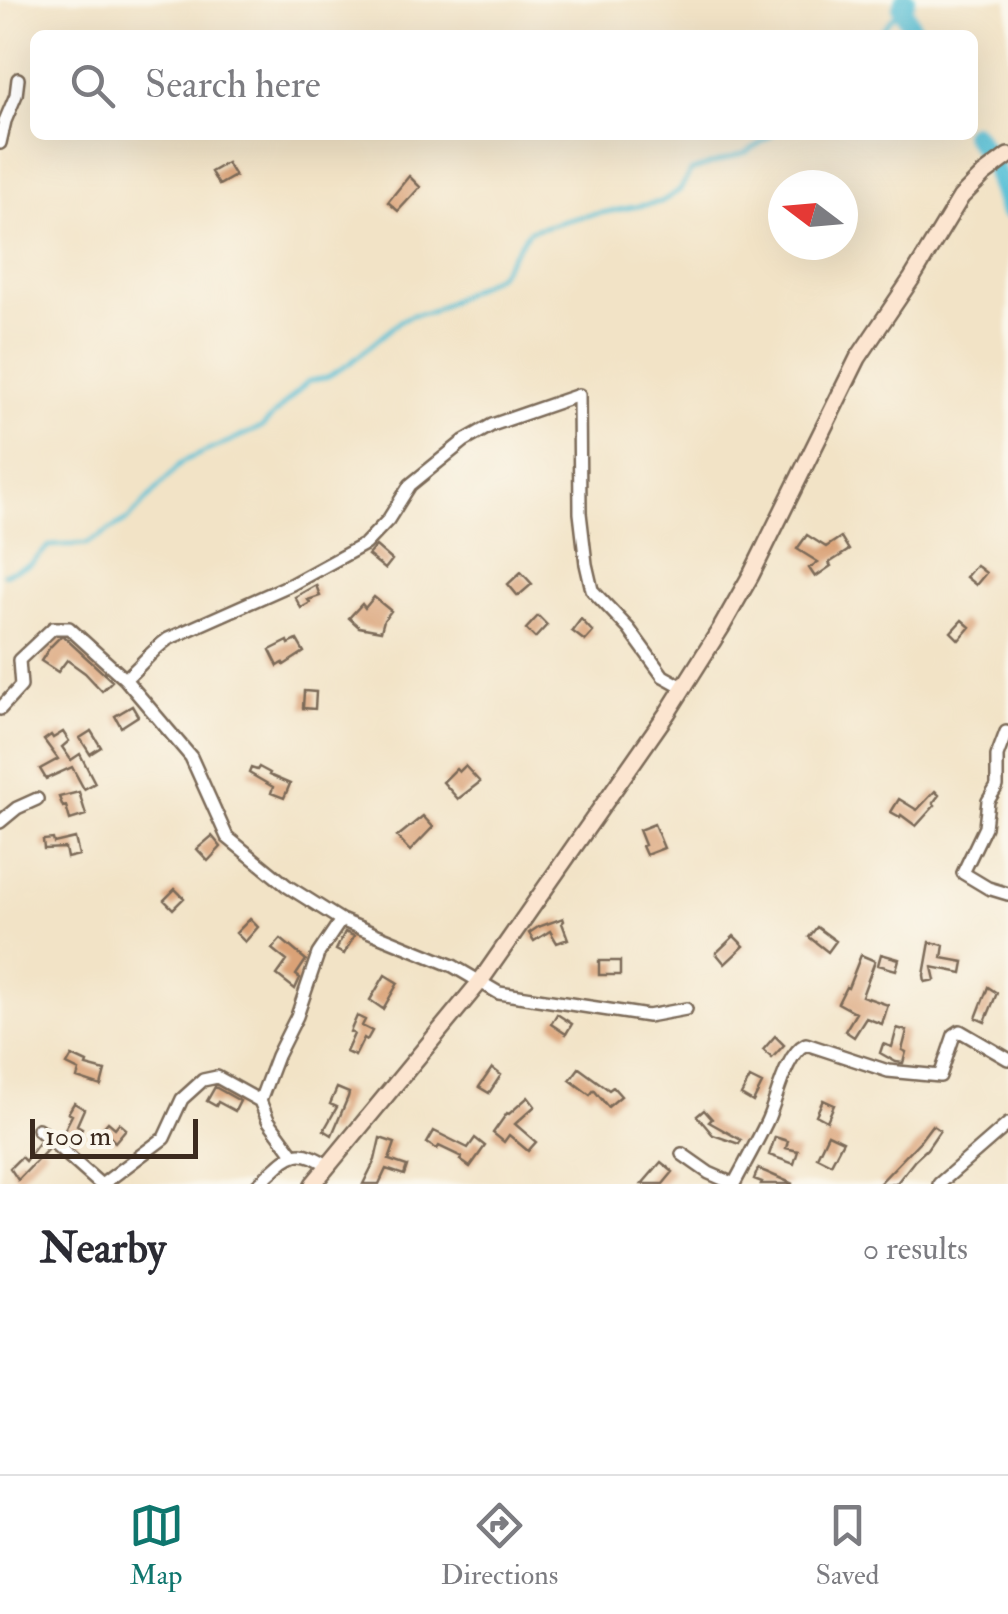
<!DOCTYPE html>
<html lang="en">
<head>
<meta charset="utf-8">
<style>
	:root { --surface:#fff; --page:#f7f7f7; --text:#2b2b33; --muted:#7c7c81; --line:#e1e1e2; --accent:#0f766e }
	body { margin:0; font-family:"IM FELL Double Pica",serif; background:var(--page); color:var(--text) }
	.compass { position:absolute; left:768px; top:170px; width:90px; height:90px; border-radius:50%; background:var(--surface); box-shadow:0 10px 40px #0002; rotate:286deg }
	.scale { position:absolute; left:30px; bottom:25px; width:168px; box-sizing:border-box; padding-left:10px; border:5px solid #3b2a1e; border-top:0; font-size:28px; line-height:35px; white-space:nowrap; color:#3b2a1e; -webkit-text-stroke:8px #fbf7ec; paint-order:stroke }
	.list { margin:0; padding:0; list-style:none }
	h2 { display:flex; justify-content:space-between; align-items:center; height:130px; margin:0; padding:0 40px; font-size:42px }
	h2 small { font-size:32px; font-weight:400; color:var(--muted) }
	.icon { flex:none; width:55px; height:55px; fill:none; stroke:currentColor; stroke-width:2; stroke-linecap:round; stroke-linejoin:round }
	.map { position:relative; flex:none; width:1008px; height:1184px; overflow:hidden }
	.search { position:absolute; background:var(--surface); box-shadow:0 10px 40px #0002; left:30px; right:30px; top:30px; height:110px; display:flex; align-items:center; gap:25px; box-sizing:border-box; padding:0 35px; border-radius:15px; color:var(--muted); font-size:38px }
	.sheet { height:290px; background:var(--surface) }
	nav { display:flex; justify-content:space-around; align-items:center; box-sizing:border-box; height:140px; border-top:2px solid var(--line); background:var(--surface); font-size:28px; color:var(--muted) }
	nav a { display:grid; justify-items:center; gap:5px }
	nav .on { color:var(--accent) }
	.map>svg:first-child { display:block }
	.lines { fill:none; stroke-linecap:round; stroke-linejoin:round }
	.stream { stroke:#5ac1d7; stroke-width:4 }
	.river { stroke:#5ac1d7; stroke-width:20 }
	.building { fill:#daa277 }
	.street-casing { stroke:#7b6b59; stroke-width:16 }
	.secondary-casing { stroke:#7b6b59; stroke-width:20 }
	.street { stroke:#fff; stroke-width:11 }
	.secondary { stroke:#fce5d0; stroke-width:15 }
</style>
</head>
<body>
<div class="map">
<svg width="1008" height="1184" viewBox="0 0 1008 1184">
	<rect width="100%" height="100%" fill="#fbf7ec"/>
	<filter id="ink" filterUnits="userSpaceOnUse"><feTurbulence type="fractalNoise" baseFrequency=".01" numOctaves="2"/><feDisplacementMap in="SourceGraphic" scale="20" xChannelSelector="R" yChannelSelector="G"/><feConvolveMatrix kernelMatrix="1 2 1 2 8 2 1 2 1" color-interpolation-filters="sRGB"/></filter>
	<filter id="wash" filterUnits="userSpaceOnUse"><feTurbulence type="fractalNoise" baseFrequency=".0048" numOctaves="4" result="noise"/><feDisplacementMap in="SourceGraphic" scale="40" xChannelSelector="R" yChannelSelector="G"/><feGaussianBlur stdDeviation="2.25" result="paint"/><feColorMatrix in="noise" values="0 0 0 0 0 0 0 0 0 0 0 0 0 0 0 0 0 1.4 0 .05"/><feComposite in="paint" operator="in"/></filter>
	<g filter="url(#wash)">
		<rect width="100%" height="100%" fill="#f2e3c6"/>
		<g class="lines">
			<!-- stream -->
			<path class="stream" d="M877,35L902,7
				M4,574L31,564L49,546L86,544L129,519L182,462L262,427L308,381L325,378L349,364L401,320L412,315L431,312L498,275L529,231L579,217L661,202L680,190L691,171L747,152L773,135"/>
			<!-- river -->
			<path class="river" d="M906,0L902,7L915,35
				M973,134L993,164
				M996,172L1008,210"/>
		</g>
		<g id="blocks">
			<!-- building -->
			<path class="building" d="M227,163L235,176L219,185L211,172Z
				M409,176L420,187L398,211L388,202Z
				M807,535L826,547L841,537L849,550L829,563L831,566L815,577L809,568L818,562L797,549Z
				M376,546L392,560L385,569L368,555Z
				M976,565L986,573L976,585L966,577Z
				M521,572L532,584L518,596L508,584Z
				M316,585L320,596L308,600L310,603L301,608L295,597Z
				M374,597L391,611L384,620L381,631L359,627L349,618L362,604L365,608Z
				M538,616L547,625L535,638L526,629Z
				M581,619L593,632L585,641L572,631Z
				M962,620L970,627L959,640L951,632Z
				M60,637H64L112,681L102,691L85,673L67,660L58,672L41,661L50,647Z
				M297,640L304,652L284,665L283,663L278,666L270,650L288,641L289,644Z
				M304,691L316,692L315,709L303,708Z
				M132,706L138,716L121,727L115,716Z
				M91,731L101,747L90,754L80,738Z
				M63,732L69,741L62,747L71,760L80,754L95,783L84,789L72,767L46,779L40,769L58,759L44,740L51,735L53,738Z
				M465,766L480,782L458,799L443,782L456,769L459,772Z
				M259,767L270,773L269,775L290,784L284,798L271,793L273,787L249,773L251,768L257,770Z
				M935,791L939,795L933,803L935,805L916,826L901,815L900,817L891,812L899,799L917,810Z
				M79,792L86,815L70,820L66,806L63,807L59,797Z
				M423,816L433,827L410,851L397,837Z
				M654,824L664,848L646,855L642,846L645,845L639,830Z
				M212,836L221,847L208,861L197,849Z
				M75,838L79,855L67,858L65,848L44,849L43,840L53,839L54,843Z
				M175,889L184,898L173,909L164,900Z
				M563,918L564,921L562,923L568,939L557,943L550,931L534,941L529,933L538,927Z
				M250,919L258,927L245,942L236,933Z
				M817,927L836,941L828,952L809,937Z
				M345,932L354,936L344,954L336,950Z
				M734,936L744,946L725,964L716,953Z
				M281,939L306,960L296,975L300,978L295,989L277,975L287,961L272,949Z
				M930,942L944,945L942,958L964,962L962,973L932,967L935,980L925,982L924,975Z
				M881,954L899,959L896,970L878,965Z
				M861,955L875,961L862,996L888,1005L882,1024L866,1018L854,1037L845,1031L856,1013L838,1003L846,987L848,988Z
				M599,961H620V975H599Z
				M385,975L398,983L383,1009L370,1000Z
				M988,987L997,993L985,1022L976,1018Z
				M557,1014L572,1024L566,1034L551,1024Z
				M357,1016L365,1020L362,1026L372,1031L367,1040L364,1038L355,1056L346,1052L354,1034L350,1032Z
				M897,1028L907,1031L902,1050L906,1052L903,1063L896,1062L880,1053L883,1044L892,1047Z
				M775,1036L784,1045L772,1058L763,1050Z
				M72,1056L87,1063L86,1066L105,1071L101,1086L77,1078L79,1071L67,1065Z
				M492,1068L501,1075L489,1093L479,1087Z
				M579,1068L609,1090L613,1087L621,1096L608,1107L594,1090L590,1095L570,1080Z
				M750,1078L762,1084L753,1102L741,1095Z
				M215,1087L240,1101L235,1111L218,1102L216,1106L207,1101Z
				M337,1088L349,1093L348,1097L332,1135L324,1130L337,1107L330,1104Z
				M528,1097L535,1106L515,1124L536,1142L528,1151L509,1135L504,1142L493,1133L507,1113L509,1114Z
				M823,1100L834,1105L827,1121L816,1115Z
				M74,1103L84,1109L77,1125L82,1128L74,1145L61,1137L72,1115L68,1113Z
				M704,1110L712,1119L709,1122L741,1140L739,1144L713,1135L697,1116Z
				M108,1122L115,1128L119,1123L126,1129L115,1142L102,1129Z
				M932,1125L940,1130L927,1149L915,1160L896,1184H879L920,1141Z
				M434,1131L468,1148L475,1138L485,1146L470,1167L460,1160L462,1157L439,1146L437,1149L427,1143Z
				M828,1134L843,1141L831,1164L817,1157Z
				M775,1137L788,1141L786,1148L798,1151L794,1164L769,1155Z
				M380,1138L395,1143L389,1160L407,1166L404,1175L386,1169L379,1184H363L375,1160Z
				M39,1143L47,1150L18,1180L10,1168L21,1157L25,1161Z
				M661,1162L673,1172L663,1184H642Z
				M758,1169L766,1172L793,1184H761L762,1182L754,1179Z"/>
		</g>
	</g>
	<g filter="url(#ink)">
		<use href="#blocks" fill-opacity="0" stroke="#7b6b59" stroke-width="2.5"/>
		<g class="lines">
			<defs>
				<path id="street" d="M0,143L5,121L16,95L18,79
					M125,679C141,666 151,651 168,639L292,584L365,544L388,520L410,485L464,441L492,425L579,395L580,513L586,564L592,590L629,629L663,676L683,687
					M0,709L21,686L19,660L53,628H69L125,679L191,757L227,837L287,886L341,920
					M1008,733L1006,732L997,756V786L988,801L985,827L963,873L988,888L1008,894
					M0,822L17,808L37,799
					M38,1129L100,1184
					M293,1154L268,1120L260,1101L277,1056L297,1016L318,954L341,920L453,966L499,993L648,1016L686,1009
					M682,1154L709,1173L734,1184
					M103,1184L164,1138L182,1099L203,1080L217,1077L260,1101
					M258,1184C286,1161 293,1140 328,1166
					M734,1184C745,1163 757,1142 767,1121C777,1100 785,1054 806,1044L888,1071L940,1076L954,1035L960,1031L1008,1059
					M939,1184L1008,1124"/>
				<path id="secondary" d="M313,1184L479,983L668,712L721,628L751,575L858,358L912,278L961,197L984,174L1008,156"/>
			</defs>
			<!-- street casing -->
			<use href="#street" class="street-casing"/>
			<!-- secondary casing -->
			<use href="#secondary" class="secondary-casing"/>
			<!-- street -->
			<use href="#street" class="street"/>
			<!-- secondary -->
			<use href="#secondary" class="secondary"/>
		</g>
	</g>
</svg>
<svg class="compass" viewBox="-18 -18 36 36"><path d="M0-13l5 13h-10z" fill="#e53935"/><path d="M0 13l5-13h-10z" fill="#7c7c81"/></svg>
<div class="scale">100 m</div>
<div class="search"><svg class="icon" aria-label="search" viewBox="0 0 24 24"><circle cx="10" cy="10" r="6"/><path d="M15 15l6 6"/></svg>Search here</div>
</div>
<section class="sheet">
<h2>Nearby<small>0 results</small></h2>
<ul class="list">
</ul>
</section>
<nav>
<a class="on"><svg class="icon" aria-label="map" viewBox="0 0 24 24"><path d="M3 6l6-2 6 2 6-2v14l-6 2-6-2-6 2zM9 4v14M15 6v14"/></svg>Map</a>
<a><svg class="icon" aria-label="directions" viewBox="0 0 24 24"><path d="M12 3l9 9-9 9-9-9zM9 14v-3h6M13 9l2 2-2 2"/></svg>Directions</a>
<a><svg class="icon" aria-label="saved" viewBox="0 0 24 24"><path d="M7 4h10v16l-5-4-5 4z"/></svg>Saved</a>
</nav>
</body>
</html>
